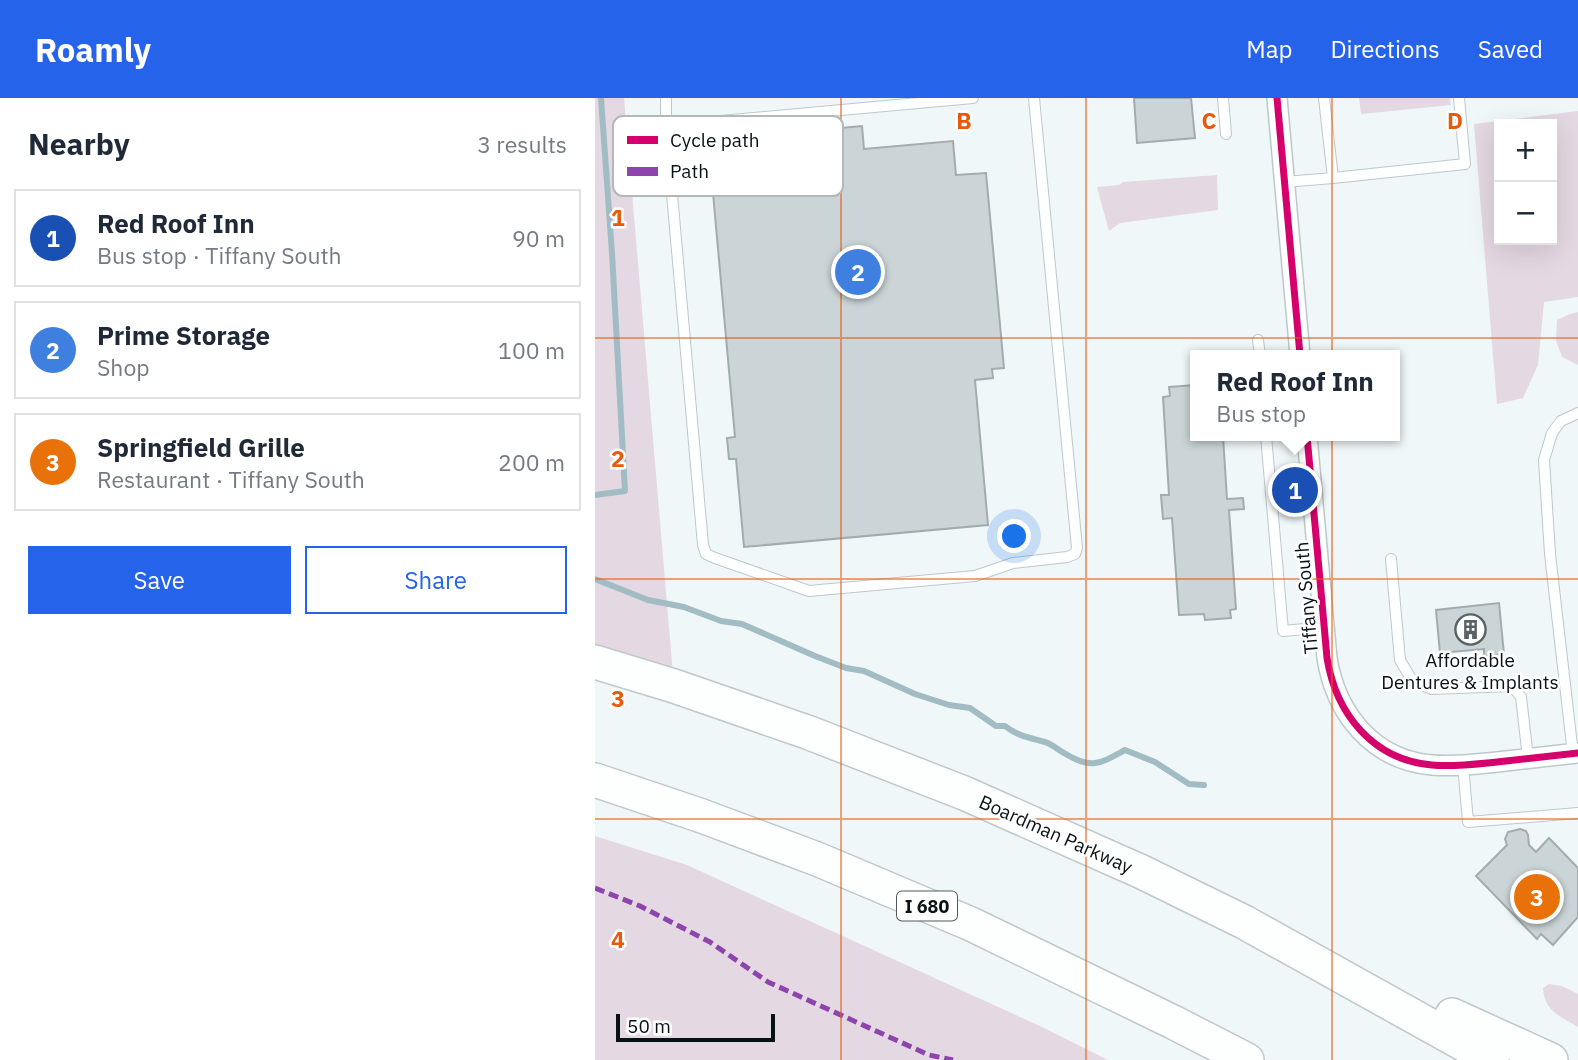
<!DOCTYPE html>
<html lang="en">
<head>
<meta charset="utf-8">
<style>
	:root { --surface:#fff; --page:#f2f2f3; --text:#1f2937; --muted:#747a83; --line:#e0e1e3; --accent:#2563eb }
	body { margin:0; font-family:"IBM Plex Sans",sans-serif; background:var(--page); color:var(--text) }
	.controls { position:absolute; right:21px; top:21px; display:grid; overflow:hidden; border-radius:0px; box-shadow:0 7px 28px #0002 }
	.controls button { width:63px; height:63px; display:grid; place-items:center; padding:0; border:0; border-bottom:2px solid var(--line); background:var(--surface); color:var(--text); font:35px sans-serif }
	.scale { position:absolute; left:21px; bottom:18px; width:159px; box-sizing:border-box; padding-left:7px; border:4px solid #061215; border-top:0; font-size:19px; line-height:24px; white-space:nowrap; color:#061215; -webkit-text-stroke:5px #fff; paint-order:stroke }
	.you { position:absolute; left:420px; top:439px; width:24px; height:24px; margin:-18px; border:5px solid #fff; border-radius:50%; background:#1a73e8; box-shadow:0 0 0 10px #1a73e833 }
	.badge { display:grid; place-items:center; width:46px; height:46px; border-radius:50%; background:var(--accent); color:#fff; font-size:23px; font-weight:700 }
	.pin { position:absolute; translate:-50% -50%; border:4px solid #fff; box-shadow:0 2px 7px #0006 }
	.popup { position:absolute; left:595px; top:252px; width:210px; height:91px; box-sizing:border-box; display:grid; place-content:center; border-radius:0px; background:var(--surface); filter:drop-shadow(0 2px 5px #0005); font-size:23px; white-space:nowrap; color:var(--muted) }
	.popup b { font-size:26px; color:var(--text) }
	.popup::after { content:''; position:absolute; left:50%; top:100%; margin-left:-14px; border:14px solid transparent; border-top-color:var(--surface) }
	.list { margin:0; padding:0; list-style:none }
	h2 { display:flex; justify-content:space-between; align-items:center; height:91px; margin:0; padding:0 28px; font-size:30px }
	h2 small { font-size:23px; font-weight:400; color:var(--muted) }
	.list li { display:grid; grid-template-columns:46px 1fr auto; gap:21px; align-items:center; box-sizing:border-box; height:98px; margin:0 14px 14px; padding:0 14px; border:2px solid var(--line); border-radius:0px }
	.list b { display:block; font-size:26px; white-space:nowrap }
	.list p { margin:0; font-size:23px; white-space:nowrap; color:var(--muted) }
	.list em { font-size:23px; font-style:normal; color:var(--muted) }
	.actions { display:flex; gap:14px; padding:21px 28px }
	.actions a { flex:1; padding:16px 0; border:2px solid var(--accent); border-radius:0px; text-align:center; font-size:24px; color:var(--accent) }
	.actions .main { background:var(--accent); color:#fff }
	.map { position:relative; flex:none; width:983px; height:962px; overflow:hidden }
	header { display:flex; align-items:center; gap:42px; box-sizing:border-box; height:98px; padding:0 35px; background:var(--accent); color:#fff }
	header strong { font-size:33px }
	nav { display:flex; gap:38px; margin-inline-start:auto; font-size:24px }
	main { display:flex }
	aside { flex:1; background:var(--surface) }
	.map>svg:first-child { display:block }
	.green { fill:#e4d8e2; fill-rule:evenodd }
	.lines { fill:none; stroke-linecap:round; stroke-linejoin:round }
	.stream { stroke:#a1bcc3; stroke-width:6 }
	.building { fill:#cbd5d7; stroke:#a2acae; stroke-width:2 }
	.lane-casing { stroke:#bec8ca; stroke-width:12 }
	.street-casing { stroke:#bec8ca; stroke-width:22 }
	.highway-casing { stroke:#bec8ca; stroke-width:36 }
	.lane { stroke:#fdfefe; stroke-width:10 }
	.street { stroke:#fdfefe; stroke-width:19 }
	.highway { stroke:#fdfefe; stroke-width:33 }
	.quiet { stroke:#8e44ad; stroke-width:5; stroke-dasharray:10 5; stroke-linecap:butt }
	.cycleway-casing { stroke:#fff; stroke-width:11 }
	.cycleway { stroke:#d6006c; stroke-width:7 }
	.grid { fill:none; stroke:#e8590c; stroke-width:2; stroke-opacity:0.55 }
	.labels { text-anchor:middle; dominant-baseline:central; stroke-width:5; stroke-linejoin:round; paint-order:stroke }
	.shield { fill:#fff; stroke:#51595b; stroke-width:2 }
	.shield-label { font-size:18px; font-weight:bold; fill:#061215 }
	.street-label { font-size:19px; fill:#061215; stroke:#fff }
	.poi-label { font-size:19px; fill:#061215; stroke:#fff }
	.key { fill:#fff; stroke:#b4b8b9; stroke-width:2 }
	.key-label { font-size:19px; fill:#061215 }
	.grid-label { font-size:23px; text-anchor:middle; font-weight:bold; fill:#e8590c; stroke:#fff; stroke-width:5; stroke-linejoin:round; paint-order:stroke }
</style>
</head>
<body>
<header>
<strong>Roamly</strong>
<nav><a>Map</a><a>Directions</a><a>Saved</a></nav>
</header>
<main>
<aside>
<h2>Nearby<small>3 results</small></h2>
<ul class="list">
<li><span class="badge" style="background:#1a4fb4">1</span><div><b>Red Roof Inn</b><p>Bus stop · Tiffany South</p></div><em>90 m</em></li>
<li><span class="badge" style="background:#3f7fe0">2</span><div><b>Prime Storage</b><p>Shop</p></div><em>100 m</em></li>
<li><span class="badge" style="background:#e8710a">3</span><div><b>Springfield Grille</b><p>Restaurant · Tiffany South</p></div><em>200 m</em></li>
</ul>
<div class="actions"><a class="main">Save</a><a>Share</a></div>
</aside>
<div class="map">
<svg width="983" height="962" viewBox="0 0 983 962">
	<rect width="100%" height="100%" fill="#f0f7f9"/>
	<!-- green -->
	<path class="green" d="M0,0H29L79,588L0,564Z
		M764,0H855L856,7L766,16Z
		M983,13V199L949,204L943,267L928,300L902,306L879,26ZM904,26H957V142H904Z
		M622,77L623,112L525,125L514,133L502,89L524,87L528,84Z
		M983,214V267L967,259L961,243L962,222L975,216Z
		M0,738L92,767L447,929L513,962H0Z
		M954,886L967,888L983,896V929C965,918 949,913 948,890Z"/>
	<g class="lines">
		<!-- stream -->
		<path class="stream" d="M0,397L30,393L17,155L6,0
			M0,481L53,502L89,509L126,523L147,526L220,558L251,570L269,573L320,596L354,607L375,610L401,628H410C422,638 436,640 450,644C457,646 463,652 469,655C497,672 504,666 530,652L560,664L594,686L609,687"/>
	</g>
	<!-- building -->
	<path class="building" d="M539,0H596L600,40L542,45Z
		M267,28L269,51L358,43L361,77L391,75L409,270L397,271L398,280L380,282L393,427L149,449L141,361H134L132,340L140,339L115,62L202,55L200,34Z
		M600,287V338H628L632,401L648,400L649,411L634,412L641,511L635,512L636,520L610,522L609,516L584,517L577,420L568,421L566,397H574L568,299L575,298L574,289Z
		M904,505L909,556L889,558V551L845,555L841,512Z
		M925,731L931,733L933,737L934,747L941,754L954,740L983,770V819L958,847L946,836L942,841L881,778L912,747L910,741L913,734Z"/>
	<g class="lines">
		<defs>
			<path id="lane" d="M71,0V28L108,447L111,456L120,460L214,493L380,478L418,465L472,459L480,456L482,450L439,0
				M628,0L631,36
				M71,28L378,0
				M738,80L870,66L864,0
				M689,84L738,80L729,0
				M663,242L665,257
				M671,338L688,533L730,529
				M796,461L805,562L818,584L837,591L917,588L926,599L933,660
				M978,656L955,456L949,362L957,335L966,323L983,315
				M868,667L873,724L983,715"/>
			<path id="street" d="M682,0L705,257
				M712,338L732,560C741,616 778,662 837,667C859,669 881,666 902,664C929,661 956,658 983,655"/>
			<path id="highway" d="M0,564L79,588L212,634L369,695L547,774L649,824L897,962
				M0,682L107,718L222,761L376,826L578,924L652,962
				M857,917L956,962"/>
		</defs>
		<!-- lane casing -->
		<use href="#lane" class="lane-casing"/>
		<!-- street casing -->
		<use href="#street" class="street-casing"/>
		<!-- highway casing -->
		<use href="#highway" class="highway-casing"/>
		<!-- lane -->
		<use href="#lane" class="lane"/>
		<!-- street -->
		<use href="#street" class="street"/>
		<!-- highway -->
		<use href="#highway" class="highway"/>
		<!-- quiet -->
		<path class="quiet" d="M0,790L45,808L115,844L173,884L334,957L358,962"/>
		<defs>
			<path id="cycleway" d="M682,0L705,257
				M712,338L732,560C741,616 778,662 837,667C859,669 881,666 902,664C929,661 956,658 983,655"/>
		</defs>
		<!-- cycleway casing -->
		<use href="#cycleway" class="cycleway-casing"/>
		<!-- cycleway -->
		<use href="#cycleway" class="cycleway"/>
	</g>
	<!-- grid -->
	<path class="grid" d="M246,0V962M491,0V962M737,0V962M0,240H983M0,481H983M0,721H983"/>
	<!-- icons -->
	<defs>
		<symbol id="building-ring" viewBox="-11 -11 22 22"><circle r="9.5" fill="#fff" stroke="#586265" stroke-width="1.5"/><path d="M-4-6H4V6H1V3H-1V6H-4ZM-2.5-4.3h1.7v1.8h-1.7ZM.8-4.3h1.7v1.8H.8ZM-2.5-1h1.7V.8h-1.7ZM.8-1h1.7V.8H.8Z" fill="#586265"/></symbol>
	</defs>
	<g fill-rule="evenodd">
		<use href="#building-ring" x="858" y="514" width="35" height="35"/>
	</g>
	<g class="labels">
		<!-- shield labels -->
		<rect class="shield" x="302" y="793.5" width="60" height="29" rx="5"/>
		<g class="shield-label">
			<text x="332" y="808">I 680</text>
		</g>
		<!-- street labels -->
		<g class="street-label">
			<text transform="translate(711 500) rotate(-95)">Tiffany South</text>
			<text transform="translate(461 736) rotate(24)">Boardman Parkway</text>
		</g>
		<!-- poi labels -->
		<g class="poi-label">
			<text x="875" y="562">Affordable<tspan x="875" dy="22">Dentures &amp; Implants</tspan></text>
		</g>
	</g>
	<!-- legend -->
	<rect x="18" y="18" width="230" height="80" rx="10" class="key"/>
	<rect x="32" y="38" width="31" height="8" fill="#d6006c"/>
	<rect x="32" y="69" width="31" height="9" fill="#8e44ad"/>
	<g class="key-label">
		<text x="75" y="49">Cycle path</text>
		<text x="75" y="80">Path</text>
	</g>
	<g class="grid-label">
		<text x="369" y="31">B</text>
		<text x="614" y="31">C</text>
		<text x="860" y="31">D</text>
		<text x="23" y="128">1</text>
		<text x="23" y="369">2</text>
		<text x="23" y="609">3</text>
		<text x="23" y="850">4</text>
	</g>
</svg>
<div class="controls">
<button>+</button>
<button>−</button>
</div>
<div class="scale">50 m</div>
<div class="you"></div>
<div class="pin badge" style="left:700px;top:392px;background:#1a4fb4">1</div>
<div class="popup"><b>Red Roof Inn</b>Bus stop</div>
<div class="pin badge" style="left:263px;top:174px;background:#3f7fe0">2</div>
<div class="pin badge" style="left:942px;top:799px;background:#e8710a">3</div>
</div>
</main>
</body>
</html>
